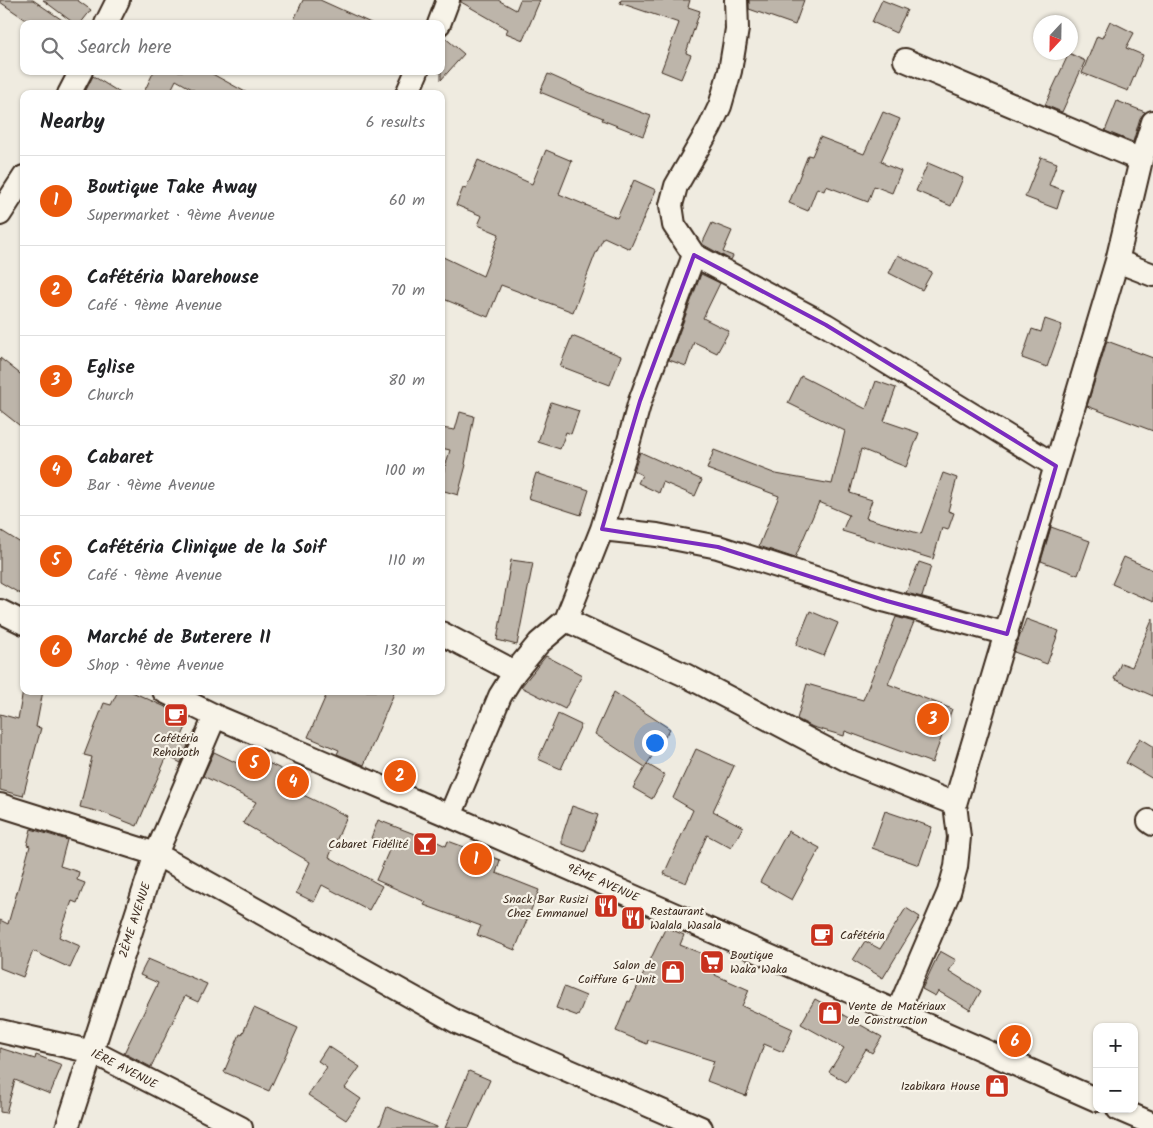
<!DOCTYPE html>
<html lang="en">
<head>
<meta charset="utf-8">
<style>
	:root { --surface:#fff; --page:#f6f6f6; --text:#202124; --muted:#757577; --line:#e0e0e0; --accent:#ea580c }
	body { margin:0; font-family:Kalam,sans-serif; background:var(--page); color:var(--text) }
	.controls { position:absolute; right:15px; bottom:15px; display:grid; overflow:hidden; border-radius:10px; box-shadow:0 1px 4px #0004 }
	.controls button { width:45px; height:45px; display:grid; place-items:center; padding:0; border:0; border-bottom:1px solid var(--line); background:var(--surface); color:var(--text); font:25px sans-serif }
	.compass { position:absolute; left:1033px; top:15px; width:45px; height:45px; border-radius:50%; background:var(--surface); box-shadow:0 1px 4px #0004; rotate:202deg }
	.you { position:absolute; left:654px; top:742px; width:18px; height:18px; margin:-12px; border:4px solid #fff; border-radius:50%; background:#1a73e8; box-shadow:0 0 0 8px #1a73e833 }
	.badge { display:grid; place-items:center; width:32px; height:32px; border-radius:50%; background:var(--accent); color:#fff; font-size:16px; font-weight:700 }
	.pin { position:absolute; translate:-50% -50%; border:2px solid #fff; box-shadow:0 1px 5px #0006 }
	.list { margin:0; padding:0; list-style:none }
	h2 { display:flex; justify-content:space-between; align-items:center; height:65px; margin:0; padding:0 20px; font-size:21px }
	h2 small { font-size:16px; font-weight:400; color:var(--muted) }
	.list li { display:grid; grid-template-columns:32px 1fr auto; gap:15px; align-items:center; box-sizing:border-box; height:90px; padding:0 20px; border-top:1px solid var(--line) }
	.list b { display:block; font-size:19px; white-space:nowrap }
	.list p { margin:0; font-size:16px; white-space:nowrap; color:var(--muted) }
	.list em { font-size:16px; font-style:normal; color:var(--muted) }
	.icon { flex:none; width:28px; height:28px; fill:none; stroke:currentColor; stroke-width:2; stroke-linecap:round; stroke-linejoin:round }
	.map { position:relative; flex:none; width:1153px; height:1128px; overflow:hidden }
	.search { position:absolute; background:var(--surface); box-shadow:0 1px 4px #0004; left:20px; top:20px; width:425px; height:55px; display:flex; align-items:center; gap:12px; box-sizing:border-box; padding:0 18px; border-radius:10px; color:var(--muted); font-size:19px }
	.panel { position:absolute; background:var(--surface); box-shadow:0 1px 4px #0004; left:20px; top:90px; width:425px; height:605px; border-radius:10px }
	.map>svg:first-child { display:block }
	.building { fill:#bdb5aa; stroke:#3b2a1e }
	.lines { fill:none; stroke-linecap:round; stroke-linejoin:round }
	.street-casing { stroke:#3b2a1e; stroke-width:26 }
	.street { stroke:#f7f3e8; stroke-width:22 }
	.marked { fill:none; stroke:#7b2cbf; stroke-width:4; stroke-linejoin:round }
	.labels { text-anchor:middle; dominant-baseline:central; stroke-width:4.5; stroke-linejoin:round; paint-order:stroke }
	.poi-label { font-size:12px; fill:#3b2a1e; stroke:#f7f3e8; text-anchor:end }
	.street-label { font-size:12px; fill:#3b2a1e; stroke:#f7f3e8 }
</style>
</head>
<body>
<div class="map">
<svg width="1153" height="1128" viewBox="0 0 1153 1128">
	<rect width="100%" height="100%" fill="#efebe0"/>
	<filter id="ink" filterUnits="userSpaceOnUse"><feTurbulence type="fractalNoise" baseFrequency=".02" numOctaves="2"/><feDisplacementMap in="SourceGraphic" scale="10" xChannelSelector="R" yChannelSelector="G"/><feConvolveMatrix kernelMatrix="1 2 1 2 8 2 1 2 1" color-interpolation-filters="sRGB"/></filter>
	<g filter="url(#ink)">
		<!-- building -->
		<path class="building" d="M0,0H33L68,24H32L0,2Z
			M43,0H77L91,10L80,24H75Z
			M303,0H320L373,24H292Z
			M461,0H498L516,10L520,0H540L523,40L506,33L508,29L461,2Z
			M621,0H690L688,7L700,11L686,53L691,55L681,79L661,71L679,23L620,3Z
			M749,0H804L795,25L749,9Z
			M882,0L907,10L896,33L872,22Z
			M1110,21L1134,33L1126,48L1143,55L1128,91L1082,73L1097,36L1102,38Z
			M443,36L464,54L441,80V37Z
			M1069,53L1085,61L1062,112L1045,105Z
			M154,71H207L249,94H201L176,80L169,94H143Z
			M548,74L595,95L651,116L643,136L602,120L603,118L540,92Z
			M93,76L122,94H84Z
			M1117,101L1145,112L1140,118L1133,142L1105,131Z
			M883,112L900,119L881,161L884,162V164L901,171L892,193L874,186L868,202L826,186L824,191L817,188L808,211L789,203L808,155L812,156L820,137L864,154Z
			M546,150L572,161L559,194L617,218L634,180L656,190L630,249L604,237L595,255L573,312L501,285L488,317L441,298V256L483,276L499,234L478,225L482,216L456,205L463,188L466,189L478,160L532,184Z
			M1041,157L1057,163L1049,185L1063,190L1057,209L1025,197Z
			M928,163L963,178L951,206L916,191Z
			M712,223L732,231L723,252L733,256L731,260L702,244Z
			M898,255L932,272L922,290L889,273Z
			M701,274L720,283L703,318L729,331L717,353L694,342L686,366L669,360Z
			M1045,319L1062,325L1047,367L1022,358L1032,329L1041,332Z
			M572,336L621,356L610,385L560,366Z
			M1107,341L1153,358V431L1087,406Z
			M0,358L24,377V429L0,410Z
			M801,376L866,409L876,381L896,388L884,421L919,433L906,467L861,449L850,493L872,500L866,518L921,534L943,473L957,478L948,511L954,513L948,530L942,528L933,559L842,531L849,515L819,502L795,558L759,546L779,496L707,469L714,450L776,474L832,484L845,431L788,403Z
			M551,402L579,411L571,434L566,432L560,449L538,442Z
			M460,412L474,416L465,464L466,465L458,495L441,490V481L450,450L441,448V428L455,430Z
			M640,452L702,480L695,496L663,482L659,493L638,483L642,475L634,471Z
			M536,473L589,490L581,515L528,498Z
			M1051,527L1090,541L1078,575L1041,561Z
			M0,530L24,545V596L0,582Z
			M1124,557L1153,570V602L1112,584Z
			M511,560L533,563L517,645L497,640Z
			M919,562L931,566L922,597L906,593Z
			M810,611L838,623L824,656L796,645Z
			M896,617L914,622L888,684L952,709L932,763L845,731L844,736L813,727L797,719L807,684L863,700Z
			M1153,618V696L1114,679L1121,663L1132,667Z
			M1026,619L1059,631L1047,664L1014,652Z
			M546,656L582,675L565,709L521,687Z
			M23,691H43L36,727L41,728L23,796L0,790V714L18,719Z
			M118,691H130L190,718L182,736L190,740L181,763L167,756L137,826L104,813L80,807L92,757L84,755L104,703L111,705Z
			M328,691H395L364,765L337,754L339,750L308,737Z
			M614,692L670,729L645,767L595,734Z
			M558,714L581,725L561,769L538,759Z
			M1140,738L1153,746V779L1126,763Z
			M696,749L734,766L713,811L743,827L731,848L707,835L686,883L664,874L693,810L673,798Z
			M214,752L239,764L245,752L300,778V786L297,792L347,816L329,857L382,886L369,910L322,885L314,902L296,893L310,862L243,823L256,802L203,776Z
			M647,764L665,775L652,799L633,788Z
			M572,806L598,815L585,852L562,844V837Z
			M885,811L932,827L919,865L872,848Z
			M378,820L417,835L418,833L446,846L448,841L500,860L496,873L539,890L515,950L477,935L481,926L424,905L426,902L376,880L391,846L371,838Z
			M31,829L67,840L60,866L79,872L77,880L85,883L77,903L72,901L59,937L80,946L70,968L33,951L23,977L0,968V920L8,924L30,846L27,845Z
			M788,831L820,848L792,900L760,882Z
			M906,908L920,917L883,978L853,960L865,941L880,949Z
			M666,927L684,935L680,945L721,961L715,975L749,990L742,1006L793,1029L783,1052L764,1044L746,1096L707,1081L714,1061L648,1040L647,1044L616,1031L628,1001L630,1002Z
			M940,951L956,960L949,971L981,991L970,1010L938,991L935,996L922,989Z
			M148,959L207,984L198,1002L185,996L151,1067L124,1053L158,983L140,975Z
			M564,987L586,996L578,1016L556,1008Z
			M815,999L882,1037L872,1053L866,1049L846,1082L829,1072L844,1048L801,1024Z
			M254,1008L298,1028L269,1091L224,1072L240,1034L242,1035Z
			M328,1046L360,1067L345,1088L361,1099L346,1120L308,1095L327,1067L318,1061Z
			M0,1048L35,1059L36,1055L62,1065L50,1094L15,1080L6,1113L0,1112Z
			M469,1071L490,1080L469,1128H445Z
			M387,1107L437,1127V1128H379Z"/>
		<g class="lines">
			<defs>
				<path id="street" d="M736,0L737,29L730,71L720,106L710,127L676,186L671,205L674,225L694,255L826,325L1056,466
					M106,24L118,0
					M439,24L448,0
					M905,60L1141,160
					M69,94L81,71
					M407,94L417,71
					M0,214L24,177
					M1117,261L1153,275
					M602,529L657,535L718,547L887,601L1007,634
					M0,611L24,623
					M566,620L685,675L853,763L955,804
					M441,633L515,672
					M164,691L215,716L450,816L1097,1100
					M0,805L156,854L457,1022L701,1128
					M450,816L500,696L515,672L539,643L566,620L602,529L627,448L640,401L694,255
					M1149,821L1153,824
					M898,1011L949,892L956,867L959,837L955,804L1117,261L1141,160L1153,122
					M0,1031L93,1052L241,1128
					M1118,1109L1153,1124
					M67,1128L156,854L215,716"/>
			</defs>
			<!-- street casing -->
			<use href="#street" class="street-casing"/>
			<!-- street -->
			<use href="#street" class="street"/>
		</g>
	</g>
	<!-- marked area -->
	<path class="marked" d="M694,255L826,325L1056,466L1007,634L887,601L718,547L602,529L640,401Z"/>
	<!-- icons -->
	<defs>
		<symbol id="cafe-square" viewBox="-11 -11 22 22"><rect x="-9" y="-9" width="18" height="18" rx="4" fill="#c8321e" stroke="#f7f3e8"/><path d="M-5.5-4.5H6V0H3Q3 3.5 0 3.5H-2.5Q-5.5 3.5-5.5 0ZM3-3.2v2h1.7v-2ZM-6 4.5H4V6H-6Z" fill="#fff"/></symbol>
		<symbol id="bar-square" viewBox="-11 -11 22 22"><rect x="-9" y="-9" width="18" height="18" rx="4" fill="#c8321e" stroke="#f7f3e8"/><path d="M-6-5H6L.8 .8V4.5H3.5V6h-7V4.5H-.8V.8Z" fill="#fff"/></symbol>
		<symbol id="restaurant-square" viewBox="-11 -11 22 22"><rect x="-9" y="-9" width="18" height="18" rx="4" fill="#c8321e" stroke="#f7f3e8"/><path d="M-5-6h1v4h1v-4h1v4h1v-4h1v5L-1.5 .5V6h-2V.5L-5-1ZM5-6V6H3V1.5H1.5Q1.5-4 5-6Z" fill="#fff"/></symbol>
		<symbol id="supermarket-square" viewBox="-11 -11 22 22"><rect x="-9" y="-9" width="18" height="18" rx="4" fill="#c8321e" stroke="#f7f3e8"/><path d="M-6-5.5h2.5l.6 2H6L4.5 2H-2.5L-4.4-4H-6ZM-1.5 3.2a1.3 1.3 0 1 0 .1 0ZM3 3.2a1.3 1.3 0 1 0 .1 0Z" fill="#fff"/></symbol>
		<symbol id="shop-square" viewBox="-11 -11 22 22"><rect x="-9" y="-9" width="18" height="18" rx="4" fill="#c8321e" stroke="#f7f3e8"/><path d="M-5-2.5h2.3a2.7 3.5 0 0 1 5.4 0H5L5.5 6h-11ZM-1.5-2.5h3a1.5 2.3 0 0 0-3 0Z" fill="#fff"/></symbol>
	</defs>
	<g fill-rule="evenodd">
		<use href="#cafe-square" x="162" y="701" width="28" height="28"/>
		<use href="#bar-square" x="411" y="830" width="28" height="28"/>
		<use href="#restaurant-square" x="592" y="892" width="28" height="28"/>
		<use href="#restaurant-square" x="619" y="904" width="28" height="28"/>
		<use href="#cafe-square" x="808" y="921" width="28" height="28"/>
		<use href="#supermarket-square" x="698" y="948" width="28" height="28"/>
		<use href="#shop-square" x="659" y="958" width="28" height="28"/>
		<use href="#shop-square" x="816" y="999" width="28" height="28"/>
		<use href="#shop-square" x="983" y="1072" width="28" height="28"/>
	</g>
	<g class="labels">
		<!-- poi labels -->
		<g class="poi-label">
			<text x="176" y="738" text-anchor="middle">Cafétéria<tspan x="176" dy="14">Rehoboth</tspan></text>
			<text x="408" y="844">Cabaret Fidélité</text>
			<text x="588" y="899">Snack Bar Rusizi<tspan x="588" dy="14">Chez Emmanuel</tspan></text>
			<text x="650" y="911" text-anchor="start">Restaurant<tspan x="650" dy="14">Walala Wasala</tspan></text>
			<text x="840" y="935" text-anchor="start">Cafétéria</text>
			<text x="730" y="955" text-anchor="start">Boutique<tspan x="730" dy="14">Waka Waka</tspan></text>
			<text x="656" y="965">Salon de<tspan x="656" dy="14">Coiffure G-Unit</tspan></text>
			<text x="848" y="1006" text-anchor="start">Vente de Matériaux<tspan x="848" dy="14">de Construction</tspan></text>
			<text x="980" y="1086">Izabikara House</text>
		</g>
		<!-- street labels -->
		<g class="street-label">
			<text transform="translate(603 883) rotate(24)">9ÈME AVENUE</text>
			<text transform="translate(135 920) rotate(-72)">2ÈME AVENUE</text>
			<text transform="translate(124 1069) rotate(27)">1ÈRE AVENUE</text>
		</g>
	</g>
</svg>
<div class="controls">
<button>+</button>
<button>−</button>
</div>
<svg class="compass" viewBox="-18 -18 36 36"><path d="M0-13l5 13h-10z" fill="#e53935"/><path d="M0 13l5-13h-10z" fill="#757577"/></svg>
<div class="you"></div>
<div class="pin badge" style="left:476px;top:859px">1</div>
<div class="pin badge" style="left:400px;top:776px">2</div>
<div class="pin badge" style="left:933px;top:719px">3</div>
<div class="pin badge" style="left:293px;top:782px">4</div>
<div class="pin badge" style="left:254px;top:763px">5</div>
<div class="pin badge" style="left:1015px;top:1041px">6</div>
<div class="search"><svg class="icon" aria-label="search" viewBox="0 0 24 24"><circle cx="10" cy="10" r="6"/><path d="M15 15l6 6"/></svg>Search here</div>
<section class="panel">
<h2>Nearby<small>6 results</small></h2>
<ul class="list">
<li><span class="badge">1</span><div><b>Boutique Take Away</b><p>Supermarket · 9ème Avenue</p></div><em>60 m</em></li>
<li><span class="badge">2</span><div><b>Cafétéria Warehouse</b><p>Café · 9ème Avenue</p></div><em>70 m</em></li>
<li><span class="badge">3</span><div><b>Eglise</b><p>Church</p></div><em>80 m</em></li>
<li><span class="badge">4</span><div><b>Cabaret</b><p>Bar · 9ème Avenue</p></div><em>100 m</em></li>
<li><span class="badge">5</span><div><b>Cafétéria Clinique de la Soif</b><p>Café · 9ème Avenue</p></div><em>110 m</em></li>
<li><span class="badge">6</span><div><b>Marché de Buterere II</b><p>Shop · 9ème Avenue</p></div><em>130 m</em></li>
</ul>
</section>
</div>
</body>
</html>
